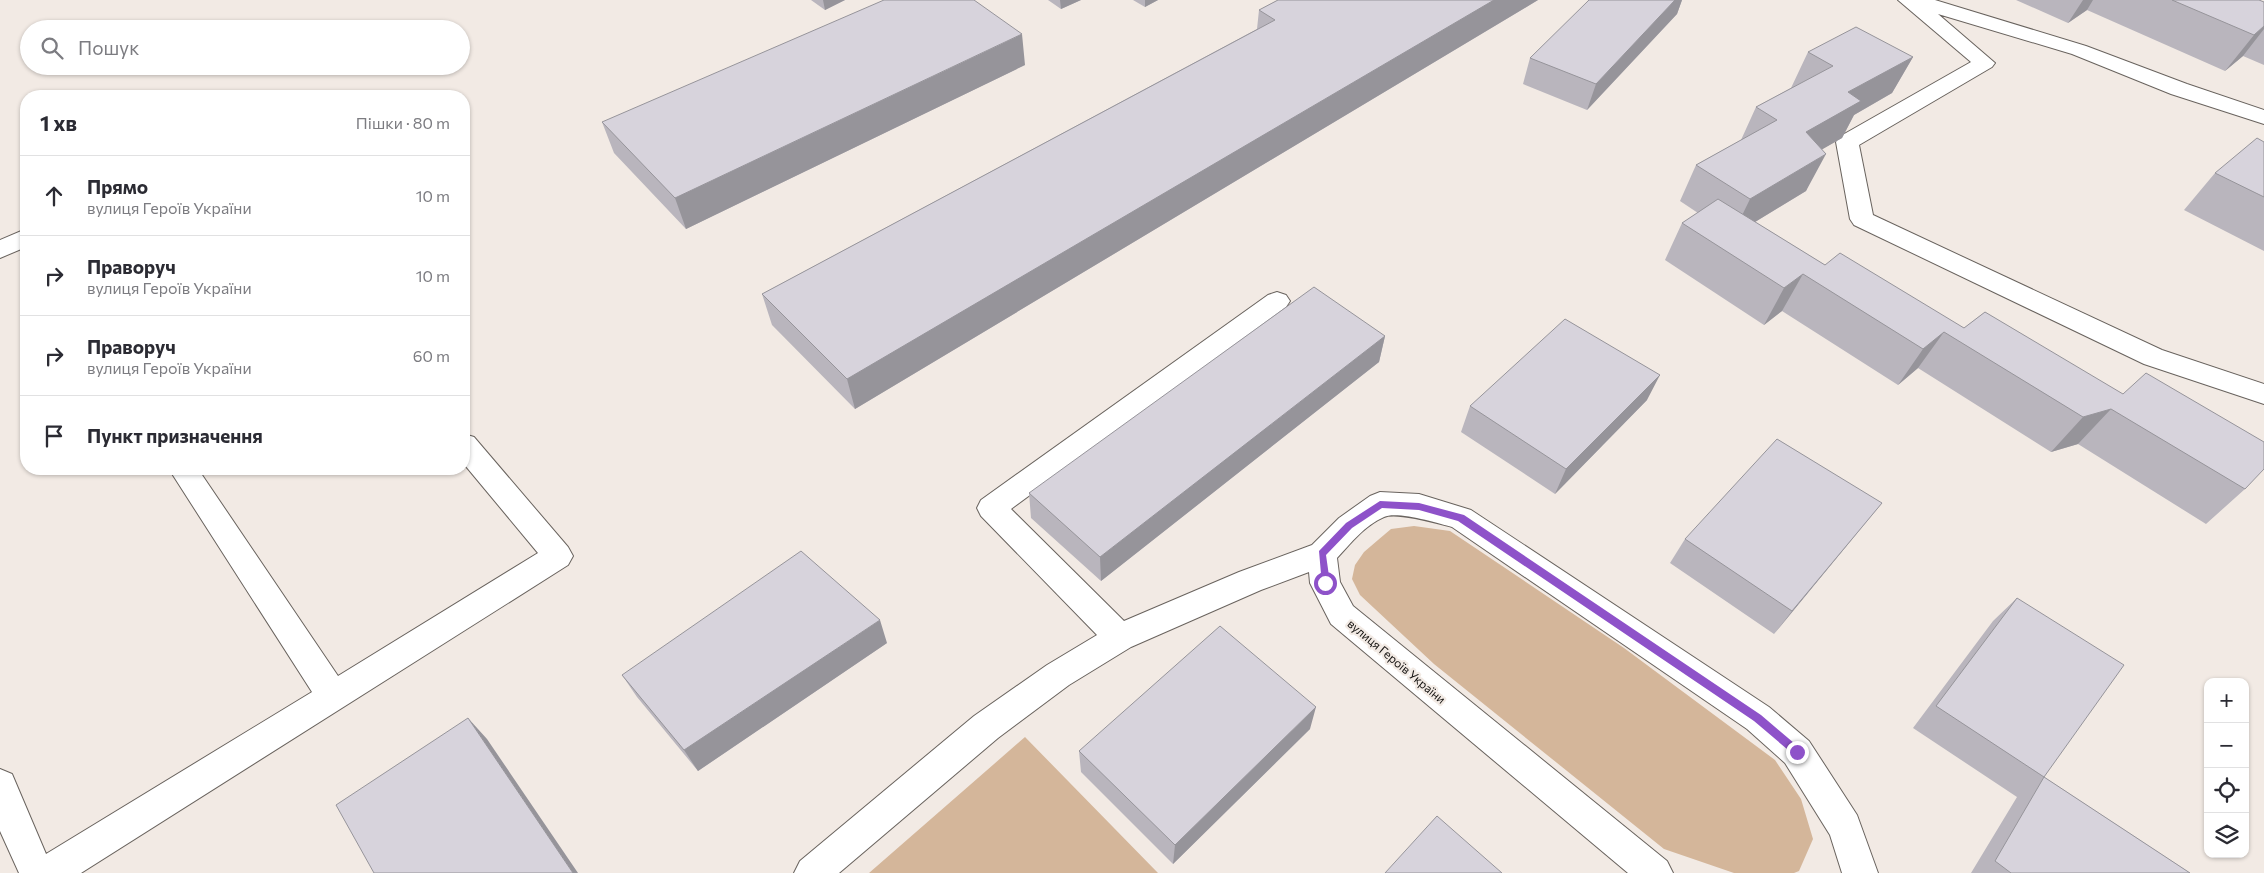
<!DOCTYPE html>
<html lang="uk">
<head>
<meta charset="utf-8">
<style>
	:root { --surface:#fff; --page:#f7f7f7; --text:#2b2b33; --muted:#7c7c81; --line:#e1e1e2 }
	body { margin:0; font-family:Commissioner,sans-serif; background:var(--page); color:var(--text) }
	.controls { position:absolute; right:15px; bottom:15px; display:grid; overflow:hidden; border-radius:10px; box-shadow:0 1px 4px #0004 }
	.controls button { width:45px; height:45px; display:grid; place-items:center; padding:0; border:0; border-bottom:1px solid var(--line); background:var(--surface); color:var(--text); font:25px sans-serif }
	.stop { position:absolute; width:15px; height:15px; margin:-11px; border:4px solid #8e52c9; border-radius:50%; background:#fff }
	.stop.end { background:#8e52c9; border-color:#fff; box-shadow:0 1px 5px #0008 }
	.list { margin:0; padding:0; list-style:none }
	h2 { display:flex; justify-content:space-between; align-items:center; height:65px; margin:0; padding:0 20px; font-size:21px }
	h2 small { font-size:16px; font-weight:400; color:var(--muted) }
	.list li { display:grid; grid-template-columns:32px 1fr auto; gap:15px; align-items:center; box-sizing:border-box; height:80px; padding:0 20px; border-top:1px solid var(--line) }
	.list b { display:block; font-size:19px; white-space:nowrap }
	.list p { margin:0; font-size:16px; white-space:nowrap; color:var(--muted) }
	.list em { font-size:16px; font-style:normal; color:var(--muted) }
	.icon { flex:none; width:28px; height:28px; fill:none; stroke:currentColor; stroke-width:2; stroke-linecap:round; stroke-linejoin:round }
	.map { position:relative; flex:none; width:2264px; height:873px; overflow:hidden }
	.search { position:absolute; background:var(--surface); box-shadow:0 1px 4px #0004; left:20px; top:20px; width:450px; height:55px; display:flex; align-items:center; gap:12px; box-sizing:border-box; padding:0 18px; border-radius:28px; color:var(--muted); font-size:19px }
	.panel { position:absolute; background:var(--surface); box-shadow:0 1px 4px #0004; left:20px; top:90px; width:450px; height:385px; border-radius:20px }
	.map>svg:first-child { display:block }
	.green { fill:#d4b69a }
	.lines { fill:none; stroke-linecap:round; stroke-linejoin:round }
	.minor-casing { stroke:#69635e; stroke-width:2 }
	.minor { fill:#fff; fill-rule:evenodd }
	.wall { fill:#b9b5bd }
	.shaded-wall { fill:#96949a }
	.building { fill:#d7d3dc; stroke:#96949a }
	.route { fill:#8e52c9 }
	.labels { text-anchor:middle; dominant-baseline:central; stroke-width:4.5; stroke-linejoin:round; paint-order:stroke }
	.street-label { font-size:12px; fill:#13110f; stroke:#f2eae4 }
</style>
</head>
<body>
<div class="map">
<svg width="2264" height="873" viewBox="0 0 2264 873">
	<rect width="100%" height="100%" fill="#f2eae4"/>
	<!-- green -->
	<path class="green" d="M1414,526L1450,531L1624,648L1775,760L1801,799L1813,839L1799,871L1794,873H1734L1664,849L1434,664L1360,595L1352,579L1355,565L1364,552L1378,540L1391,529Z
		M1025,737L1158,873H869Z"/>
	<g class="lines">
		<defs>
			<path id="minor" d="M1898,0H1935L2086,46L2187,84L2264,110V124L2171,94L2072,54L1938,14L1995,63L1992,67L1859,145L1873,215L2162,350L2264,384V404L2144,364L1854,225L1850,219L1836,142L1839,137L1971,62Z
				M26,229V247L0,258V240Z
				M1277,292L1286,295L1290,301L1286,307L1011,509L1124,621L1239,572L1312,545L1339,518L1370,496L1380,492L1419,494L1471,510L1769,707L1809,741L1857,815L1878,873H1842L1830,835L1785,763L1747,729L1452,527C1437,523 1397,511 1384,517C1365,525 1351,543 1337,558L1340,582L1353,606L1667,861L1673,873H1628L1331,624L1310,583L1309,572L1261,590L1131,647L1069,685L998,738L839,873H794L800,861L974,716L1047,665L1097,635L981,516L977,508L981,500L1268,295Z
				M464,434L474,437L568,547L573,556L568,565L81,873H19L0,831V769L12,774L46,854L312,692L169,469H198L338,676L538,553L464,464Z"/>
		</defs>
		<!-- minor casing -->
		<use href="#minor" class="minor-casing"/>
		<!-- minor -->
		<use href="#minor" class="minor"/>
	</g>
	<!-- wall -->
	<path class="wall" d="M811,0H845L825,10Z
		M1048,0H1081L1061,9Z
		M1133,0H1158L1145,7Z
		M1278,0H1538L855,409L772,325L762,294L1257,29L1259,10Z
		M1675,0H1682L1677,14L1587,110L1523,84L1530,58Z
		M2016,0H2259L2264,2V65L2243,56L2225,71L2087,10L2068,23Z
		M1808,52L1913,57L1892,93L1854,115L1842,138L1822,149L1806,191L1755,222L1825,265L1964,328L1985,312L2245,489L2206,524L2078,444L2051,452L1918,368L1898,385L1782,311L1764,325L1665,260L1682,223L1698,213L1680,201L1696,165L1741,140L1756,107L1791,88Z
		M1025,65L686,229L614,153L602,122Z
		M2264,142V251L2184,210L2215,173Z
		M1385,336L1379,362L1101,581L1031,518L1029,493Z
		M1647,400L1555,494L1461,432L1470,406Z
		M1882,503L1774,634L1670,563L1685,539Z
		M2017,598L2044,777L2190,873H1971L2017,797L1913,728L1993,621Z
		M887,643L698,771L637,697L622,675Z
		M1310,729L1173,864L1081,772L1079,751Z"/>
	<!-- shaded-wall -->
	<path class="shaded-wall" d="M823,0H845L825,10Z
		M1060,0H1081L1061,9Z
		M1145,0H1158L1145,7Z
		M1494,0H1538L855,409L847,379Z
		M1675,0H1682L1677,14L1587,110L1596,84Z
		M2083,0H2093L2087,10L2068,23Z
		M2264,26V29L2243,56L2225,71L2254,35Z
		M1022,34L1025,65L686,229L675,198Z
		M1913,57L1892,93L1854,115L1842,138L1788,169L1806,132L1848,92Z
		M1826,154L1806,191L1732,236L1750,199Z
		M1803,274L1782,311L1764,325L1784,288Z
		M1944,332L1918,368L1898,385L1923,349Z
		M1385,336L1379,362L1101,581L1100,557Z
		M1660,375L1647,400L1555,494L1566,469Z
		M2111,409L2078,444L2051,452L2083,417Z
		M1882,503L1862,527L1774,634L1792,611Z
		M880,620L887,643L698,771L684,750Z
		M1316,707L1310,729L1173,864L1175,845Z
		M468,718L487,739L578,873H573Z"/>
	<!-- building -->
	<path class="building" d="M884,0H974L1022,34L675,198L602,122Z
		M1278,0H1494L847,379L762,294L1275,20L1259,10Z
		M1589,0H1675L1596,84L1530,58Z
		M2172,0H2259L2264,2V26L2254,35Z
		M1856,27L1913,57L1848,92L1861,101L1806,132L1826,154L1750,199L1696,165L1777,120L1756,107L1833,66L1808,52Z
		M2257,138L2264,142V197L2215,173Z
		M1718,199L1825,265L1840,253L1964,328L1985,312L2123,394L2146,373L2264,442V469L2245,489L2111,409L2083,417L1944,332L1923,349L1803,274L1784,288L1682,223Z
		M1314,287L1385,336L1100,557L1029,493Z
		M1565,319L1660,375L1566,469L1470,406Z
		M1777,439L1882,503L1792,611L1685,539Z
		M801,551L880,620L684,750L622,675Z
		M2017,598L2124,665L2044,777L1936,706Z
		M1220,626L1316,707L1175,845L1079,751Z
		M468,718L573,873H374L336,805Z
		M2044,777L2190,873H2011L1995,861Z
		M1437,816L1502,873H1385Z"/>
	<!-- route -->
	<path class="route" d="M1380,501L1419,503L1464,515L1761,715L1801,749V755H1794L1754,721L1458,521L1419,510L1382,508L1352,528L1326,555L1330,583L1325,587L1322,585L1319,551L1346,523Z"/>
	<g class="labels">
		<!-- street labels -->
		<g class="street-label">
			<text transform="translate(1397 661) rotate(40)">вулиця Героїв України</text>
		</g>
	</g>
</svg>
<div class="controls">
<button>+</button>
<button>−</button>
<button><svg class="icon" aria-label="locate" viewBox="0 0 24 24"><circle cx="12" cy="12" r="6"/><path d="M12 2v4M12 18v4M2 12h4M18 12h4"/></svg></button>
<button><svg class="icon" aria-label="layers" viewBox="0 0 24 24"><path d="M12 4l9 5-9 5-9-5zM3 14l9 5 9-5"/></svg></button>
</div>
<div class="stop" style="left:1325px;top:583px"></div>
<div class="stop end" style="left:1797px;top:752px"></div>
<div class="search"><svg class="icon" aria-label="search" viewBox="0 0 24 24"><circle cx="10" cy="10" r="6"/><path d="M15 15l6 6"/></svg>Пошук</div>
<section class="panel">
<h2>1 хв<small>Пішки · 80 m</small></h2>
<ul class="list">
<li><svg class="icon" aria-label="ahead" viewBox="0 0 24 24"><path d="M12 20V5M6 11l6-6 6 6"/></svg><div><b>Прямо</b><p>вулиця Героїв України</p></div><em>10 m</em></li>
<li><svg class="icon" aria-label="right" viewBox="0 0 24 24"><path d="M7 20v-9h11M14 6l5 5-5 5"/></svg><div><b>Праворуч</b><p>вулиця Героїв України</p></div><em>10 m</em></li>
<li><svg class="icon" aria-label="right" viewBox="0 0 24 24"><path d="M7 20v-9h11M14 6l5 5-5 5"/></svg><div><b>Праворуч</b><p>вулиця Героїв України</p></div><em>60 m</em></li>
<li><svg class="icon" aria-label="arrive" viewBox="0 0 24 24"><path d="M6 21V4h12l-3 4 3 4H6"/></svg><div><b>Пункт призначення</b></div></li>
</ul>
</section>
</div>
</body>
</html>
